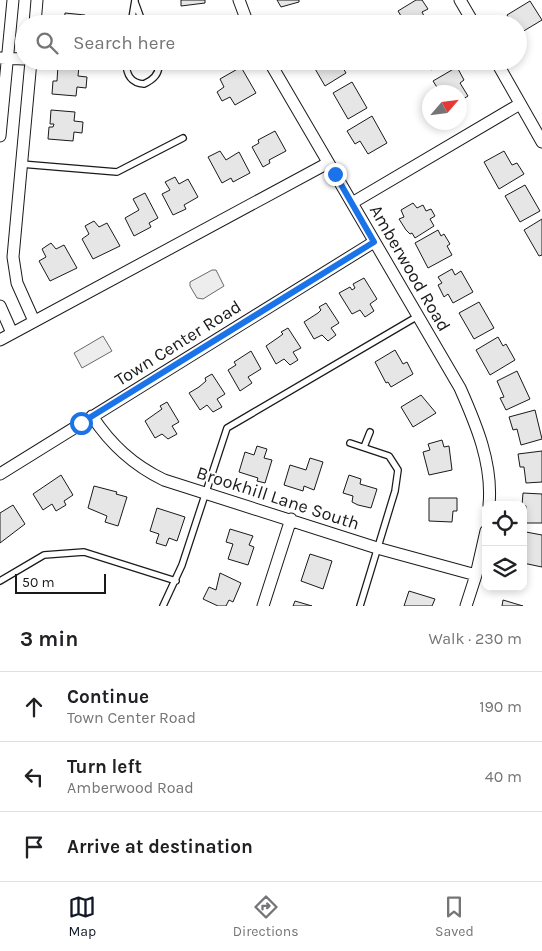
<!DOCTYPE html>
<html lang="en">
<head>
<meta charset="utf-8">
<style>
	:root { --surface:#fff; --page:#f6f6f6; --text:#202124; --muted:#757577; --line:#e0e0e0; --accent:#111827 }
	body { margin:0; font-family:Karla,sans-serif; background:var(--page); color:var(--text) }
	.controls { position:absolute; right:15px; bottom:15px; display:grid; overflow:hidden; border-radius:10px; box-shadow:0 2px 8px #0003 }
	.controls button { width:45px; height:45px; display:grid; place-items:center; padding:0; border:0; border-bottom:1px solid var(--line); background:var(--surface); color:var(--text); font:25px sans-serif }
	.compass { position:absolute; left:422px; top:85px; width:45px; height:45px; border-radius:50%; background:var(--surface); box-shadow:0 2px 8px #0003; rotate:62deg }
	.scale { position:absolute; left:15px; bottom:12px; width:91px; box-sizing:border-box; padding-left:5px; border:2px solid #1a1a1a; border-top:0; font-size:14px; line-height:18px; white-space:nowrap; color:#1a1a1a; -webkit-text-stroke:4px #fff; paint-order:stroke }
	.stop { position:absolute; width:15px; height:15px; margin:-11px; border:4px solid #1a73e8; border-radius:50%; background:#fff }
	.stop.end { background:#1a73e8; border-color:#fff; box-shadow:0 1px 5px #0008 }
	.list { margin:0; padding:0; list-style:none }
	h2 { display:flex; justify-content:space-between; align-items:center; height:65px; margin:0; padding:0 20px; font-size:21px }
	h2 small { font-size:16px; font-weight:400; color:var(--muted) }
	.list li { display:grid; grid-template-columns:32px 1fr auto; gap:15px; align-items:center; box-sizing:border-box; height:70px; padding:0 20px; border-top:1px solid var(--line) }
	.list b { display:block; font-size:19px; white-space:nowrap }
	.list p { margin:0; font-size:16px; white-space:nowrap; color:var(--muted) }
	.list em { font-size:16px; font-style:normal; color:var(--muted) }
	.icon { flex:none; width:28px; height:28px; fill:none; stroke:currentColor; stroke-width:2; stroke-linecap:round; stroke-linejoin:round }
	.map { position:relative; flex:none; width:542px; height:606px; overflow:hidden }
	.search { position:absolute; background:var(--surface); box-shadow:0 2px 8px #0003; left:15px; right:15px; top:15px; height:55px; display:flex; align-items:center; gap:12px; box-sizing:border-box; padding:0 18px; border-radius:28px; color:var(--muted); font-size:19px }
	.sheet { height:275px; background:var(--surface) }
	nav { display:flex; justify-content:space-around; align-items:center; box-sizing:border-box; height:70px; border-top:1px solid var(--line); background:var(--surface); font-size:14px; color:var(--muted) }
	nav a { display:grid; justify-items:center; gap:2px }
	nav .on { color:var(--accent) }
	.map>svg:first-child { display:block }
	.built { fill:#ededed; stroke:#6a6a6a }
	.building { fill:#e6e6e6; stroke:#1a1a1a }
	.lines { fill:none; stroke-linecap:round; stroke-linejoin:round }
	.lane-casing { stroke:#1a1a1a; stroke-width:8 }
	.street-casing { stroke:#1a1a1a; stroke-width:13 }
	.lane { stroke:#fff; stroke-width:5.5 }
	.street { stroke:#fff; stroke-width:11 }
	.route { stroke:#1a73e8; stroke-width:6 }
	.labels { text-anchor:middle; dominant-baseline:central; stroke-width:4; stroke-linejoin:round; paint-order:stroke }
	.street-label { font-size:18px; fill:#1a1a1a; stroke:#fff }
</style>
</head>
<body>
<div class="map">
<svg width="542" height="606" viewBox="0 0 542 606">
	<rect width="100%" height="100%" fill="#fff"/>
	<!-- built -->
	<path class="built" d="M212,270H216L224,286L203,299L197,298L190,286V282Z
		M103,336L112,351L82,368L74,353Z"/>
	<!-- building -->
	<path class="building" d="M181,0H205V3L181,6Z
		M277,0H299V2L281,7Z
		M416,0H422L428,9L422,12L428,24H406L398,11Z
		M530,1L542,20L522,32L518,24H512L507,15Z
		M65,13L85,15L84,24H64Z
		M313,16L317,24H300Z
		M323,61H339L346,73L325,86L314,67Z
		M426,61H446L431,70Z
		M58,65L79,66L78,76L87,77L86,88L77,87L76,96L52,94L53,81H57Z
		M241,67L256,93L235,105L230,97L222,101L217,92L224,87L220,79Z
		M457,67L464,80L460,83L468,96L460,101V92H440L433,81Z
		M352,82L367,108L348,119L333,93Z
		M51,110L75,112L74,121L83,122L82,133L74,132L73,141L48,139L49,127H53L54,124H50Z
		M372,116L387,143L368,154L360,141L355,144L347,131Z
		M275,131L286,151L269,160L270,163L263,167L252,147L259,143L258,140Z
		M220,151L226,160L239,152L250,173L233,182L231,178L222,183L208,157Z
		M504,151L512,165L517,163L524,174L499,189L484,162Z
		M175,177L179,184L188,179L198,197L184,205L186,209L173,215L162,194L170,190L165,182Z
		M525,185L540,211L520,222L505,196Z
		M145,193L158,218L149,223L151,227L134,236L125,218L139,210L133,199Z
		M413,203L417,208L423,205L426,211L431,209L435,216L430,219L434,226L415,238L412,233L410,234L406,230L399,219L404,217L401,210Z
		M542,219V255L539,256L524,230Z
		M94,221L99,227L107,223L120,246L93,259L82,239L89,234L85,226Z
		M438,230L441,236L444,234L450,244L447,246L452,255L428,268L415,243Z
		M51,243L56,249L64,245L77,268L50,281L39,261L46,257L42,249Z
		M452,269L455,275L461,271L473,292L453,303L448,294L444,297L438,285L442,283L438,277Z
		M364,278L377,299L370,304L374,311L365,317L360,310L352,314L339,293L350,287L352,290L355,288L353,284Z
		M479,302L494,328L474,339L459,313Z
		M326,303L339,323L331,328L336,335L328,341L322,335L314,339L304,322L318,313L321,310L319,307Z
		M288,328L301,348L293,352L298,360L290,365L284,359L276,364L266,346L279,337L283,334L281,332Z
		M498,337L503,346L506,344L515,360L490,375L476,350Z
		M395,350L403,364L407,362L413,374L391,387L388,382L386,383L375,362Z
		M251,351L261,369L248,377L252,383L240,391L228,370L236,365L234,362Z
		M517,371L530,399L506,410L500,398L504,397L497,381Z
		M212,374L225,394L217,399L222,407L213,412L207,405L200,410L189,393L199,387L206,381L205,378Z
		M421,395L436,413L413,427L401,407Z
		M167,402L179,422L172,426L177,434L168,439L162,434L155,438L145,421L162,409L160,406Z
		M535,410L542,439L521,445L517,429L513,430L509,417Z
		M442,440L444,447L449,446L452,470L429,475L423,452L430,450L428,444Z
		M257,446L267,449L264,458L272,460L265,483L257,481L258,478L239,472L245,452L254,455Z
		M542,451V482L526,483L524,467H520L518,454Z
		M310,458L323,462L314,490L304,486L303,491L284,485L290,465L306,470Z
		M61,475L73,495L64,501L66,505L56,511L52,504L43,510L33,494Z
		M349,475L361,479L360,484L377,489L371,508L358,505L352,502L353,496L343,493Z
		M94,486L117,492L116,494L127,497L118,526L105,522L107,516L88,508Z
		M523,493L542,494V523H526V506L522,505Z
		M429,498H457V511H453L452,522L429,521Z
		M13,505L25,524L0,543V513Z
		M157,508L185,517L177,541L169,538L166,546L156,543L159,534L150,531Z
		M230,529L253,536L249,545L254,547L248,565L228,559L233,544L226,542Z
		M526,532L542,535V567L523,563V539Z
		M310,554L332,561L323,589L301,581Z
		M220,573L241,583L233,602L229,600L226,606H218L203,599L209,587L216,590Z
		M409,591L435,599L432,606H404Z
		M503,600L523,606H502Z
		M295,601L312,606H293Z"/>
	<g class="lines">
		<defs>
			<path id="lane" d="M135,2L143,24
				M131,24L135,0
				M126,61C126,74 130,83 144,84C153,80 161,73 158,61
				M21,164L117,172L183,138
				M350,443L389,456L398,470L395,491L360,606
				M364,447L370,432
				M0,581L44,555L84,552L176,581
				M163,606L182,565L227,428L418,316"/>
			<path id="street" d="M239,0L248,24
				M460,0L474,24
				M35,24L37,0
				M0,58L24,59
				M31,61L13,257L17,283L34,321
				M269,61L460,388C476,424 493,464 489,505
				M496,61L542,142
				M0,136L13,0
				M352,203L520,104
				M0,306L12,333
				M0,340L328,163
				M92,416C111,445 133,465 164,480L377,548L476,575
				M0,474L374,242
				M263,606L291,519
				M466,606L476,575L486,531"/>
		</defs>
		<!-- lane casing -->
		<use href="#lane" class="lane-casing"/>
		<!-- street casing -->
		<use href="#street" class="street-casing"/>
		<!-- lane -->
		<use href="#lane" class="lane"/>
		<!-- street -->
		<use href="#street" class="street"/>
	</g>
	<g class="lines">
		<!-- route -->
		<path class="route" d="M81,423L374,242L335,174"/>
	</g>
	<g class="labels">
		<!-- street labels -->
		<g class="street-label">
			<text transform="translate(410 268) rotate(60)">Amberwood Road</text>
			<text transform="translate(178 343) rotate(-32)">Town Center Road</text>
			<text transform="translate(278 498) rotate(18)">Brookhill Lane South</text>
		</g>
	</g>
</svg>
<div class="controls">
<button><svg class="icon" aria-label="locate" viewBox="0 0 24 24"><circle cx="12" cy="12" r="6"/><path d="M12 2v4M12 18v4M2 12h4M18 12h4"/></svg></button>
<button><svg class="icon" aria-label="layers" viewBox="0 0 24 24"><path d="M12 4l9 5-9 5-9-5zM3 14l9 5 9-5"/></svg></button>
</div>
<svg class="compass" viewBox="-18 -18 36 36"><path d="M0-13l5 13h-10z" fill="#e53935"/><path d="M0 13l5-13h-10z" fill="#757577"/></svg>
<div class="scale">50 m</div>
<div class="stop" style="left:81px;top:423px"></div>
<div class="stop end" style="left:335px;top:174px"></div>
<div class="search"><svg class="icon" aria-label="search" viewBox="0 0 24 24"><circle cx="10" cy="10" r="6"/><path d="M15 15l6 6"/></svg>Search here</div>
</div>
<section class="sheet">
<h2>3 min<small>Walk · 230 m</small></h2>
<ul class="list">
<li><svg class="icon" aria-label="ahead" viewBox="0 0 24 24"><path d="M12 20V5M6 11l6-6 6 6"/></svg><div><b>Continue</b><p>Town Center Road</p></div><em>190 m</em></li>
<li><svg class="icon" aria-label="left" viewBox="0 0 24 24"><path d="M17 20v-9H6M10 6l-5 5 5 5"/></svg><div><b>Turn left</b><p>Amberwood Road</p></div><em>40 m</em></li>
<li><svg class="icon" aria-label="arrive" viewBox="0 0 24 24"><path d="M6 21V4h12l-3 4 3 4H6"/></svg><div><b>Arrive at destination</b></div></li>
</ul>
</section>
<nav>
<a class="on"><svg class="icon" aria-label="map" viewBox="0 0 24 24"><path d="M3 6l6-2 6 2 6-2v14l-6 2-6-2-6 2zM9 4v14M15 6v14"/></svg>Map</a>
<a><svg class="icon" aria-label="directions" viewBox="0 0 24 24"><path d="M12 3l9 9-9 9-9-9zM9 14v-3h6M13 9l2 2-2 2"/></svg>Directions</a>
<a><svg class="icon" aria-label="saved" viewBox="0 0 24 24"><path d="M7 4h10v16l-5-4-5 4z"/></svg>Saved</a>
</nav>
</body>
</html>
